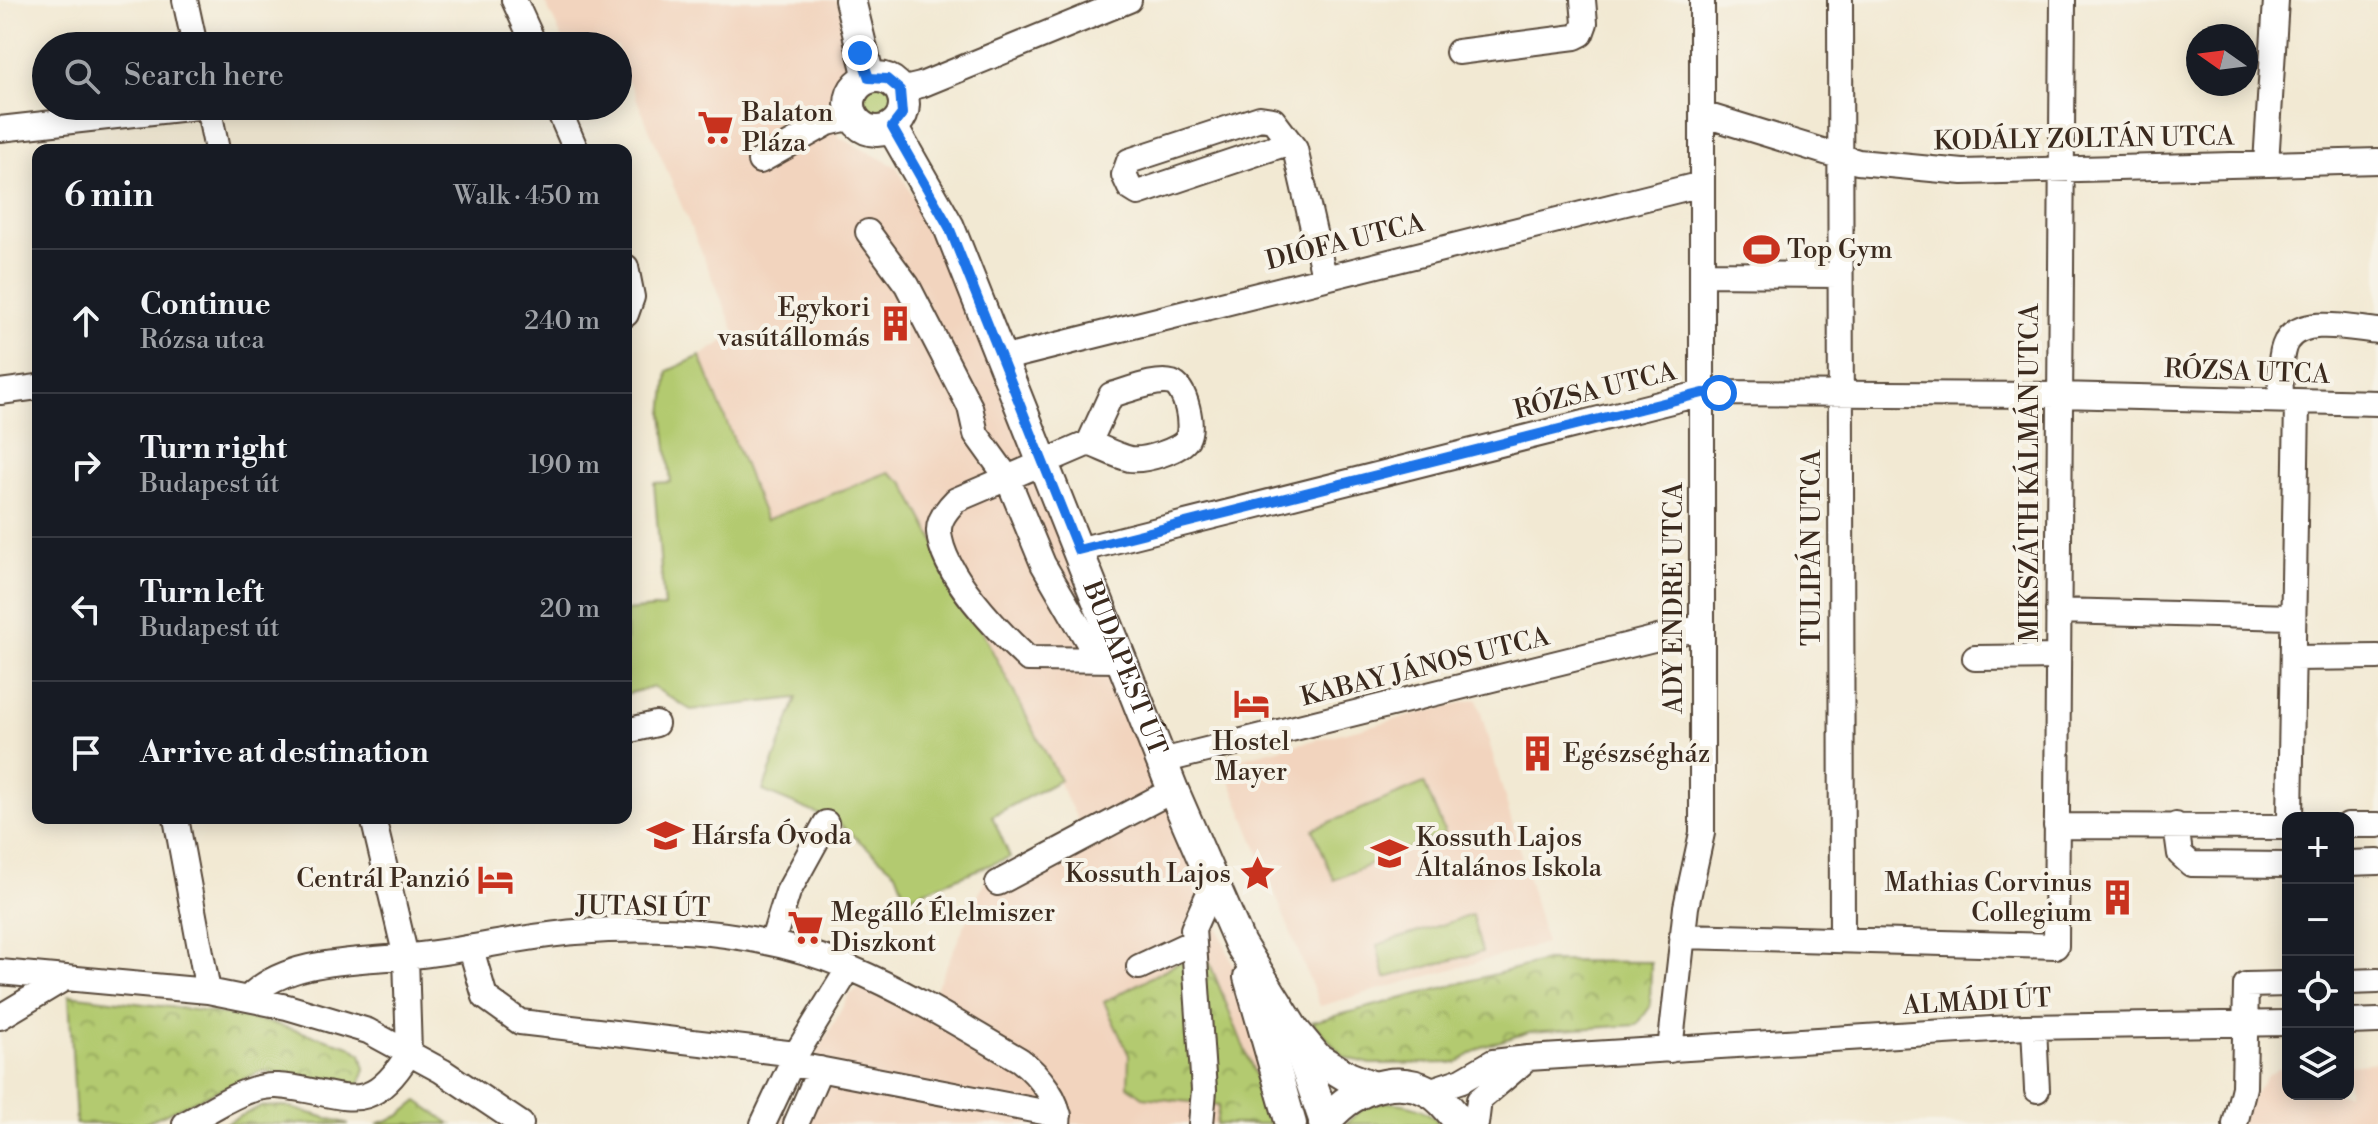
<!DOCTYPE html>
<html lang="en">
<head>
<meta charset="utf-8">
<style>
	:root { --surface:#171b24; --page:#242831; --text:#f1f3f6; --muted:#9ea1a6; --line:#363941 }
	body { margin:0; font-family:"Libre Bodoni",serif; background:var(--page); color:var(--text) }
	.controls { position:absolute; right:24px; bottom:24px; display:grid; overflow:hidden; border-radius:16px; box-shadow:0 4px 20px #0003 }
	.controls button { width:72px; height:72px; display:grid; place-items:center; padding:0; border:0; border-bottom:2px solid var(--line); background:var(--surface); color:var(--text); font:40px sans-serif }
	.compass { position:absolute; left:2186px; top:24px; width:72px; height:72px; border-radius:50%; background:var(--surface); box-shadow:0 4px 20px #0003; rotate:284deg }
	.stop { position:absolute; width:24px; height:24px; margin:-18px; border:6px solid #1a73e8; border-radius:50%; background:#fff }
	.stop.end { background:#1a73e8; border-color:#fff; box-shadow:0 2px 8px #0008 }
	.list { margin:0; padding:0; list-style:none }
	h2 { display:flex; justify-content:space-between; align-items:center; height:104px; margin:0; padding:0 32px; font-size:34px }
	h2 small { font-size:26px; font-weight:400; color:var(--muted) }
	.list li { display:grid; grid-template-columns:52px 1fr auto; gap:24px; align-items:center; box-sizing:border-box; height:144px; padding:0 32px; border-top:2px solid var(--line) }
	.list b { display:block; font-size:30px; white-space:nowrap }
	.list p { margin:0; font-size:26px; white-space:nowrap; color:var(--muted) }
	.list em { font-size:26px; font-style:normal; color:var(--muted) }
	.icon { flex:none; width:44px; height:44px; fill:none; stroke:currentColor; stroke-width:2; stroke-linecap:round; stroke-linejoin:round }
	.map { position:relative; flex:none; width:2378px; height:1124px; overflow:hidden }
	.search { position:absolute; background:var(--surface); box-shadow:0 4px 20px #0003; left:32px; top:32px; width:600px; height:88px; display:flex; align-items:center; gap:20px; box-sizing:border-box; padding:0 28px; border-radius:44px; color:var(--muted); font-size:30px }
	.panel { position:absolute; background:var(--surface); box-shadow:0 4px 20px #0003; left:32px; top:144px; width:600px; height:680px; border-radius:16px }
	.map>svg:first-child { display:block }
	.built { fill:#f2d4be }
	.grass { fill:#b3ca6f; stroke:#777a46; stroke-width:2 }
	.park { fill:url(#park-crowns); stroke:#777a46; stroke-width:2 }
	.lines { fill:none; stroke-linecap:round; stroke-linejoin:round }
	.minor-casing { stroke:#564739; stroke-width:28 }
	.major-casing { stroke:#564739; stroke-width:34 }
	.minor { stroke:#fff; stroke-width:24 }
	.major { stroke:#fff; stroke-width:30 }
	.route { stroke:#1a73e8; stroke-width:10 }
	.labels { text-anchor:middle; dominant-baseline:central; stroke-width:8; stroke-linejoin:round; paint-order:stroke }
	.poi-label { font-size:26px; fill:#3b2a1e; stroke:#f7f3e8; text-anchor:start }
	.street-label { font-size:26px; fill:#3b2a1e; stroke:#f7f3e8 }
</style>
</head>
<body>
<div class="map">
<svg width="2378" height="1124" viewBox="0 0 2378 1124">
	<defs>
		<pattern id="park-crowns" width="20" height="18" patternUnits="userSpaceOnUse" patternTransform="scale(2)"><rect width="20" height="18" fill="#b3ca6f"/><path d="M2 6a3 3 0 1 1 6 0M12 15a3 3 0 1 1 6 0" fill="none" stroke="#93a45b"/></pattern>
	</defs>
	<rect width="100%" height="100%" fill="#f7f3e8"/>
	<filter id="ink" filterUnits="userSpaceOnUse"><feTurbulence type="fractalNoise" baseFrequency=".0125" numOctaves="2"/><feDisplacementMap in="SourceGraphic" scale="16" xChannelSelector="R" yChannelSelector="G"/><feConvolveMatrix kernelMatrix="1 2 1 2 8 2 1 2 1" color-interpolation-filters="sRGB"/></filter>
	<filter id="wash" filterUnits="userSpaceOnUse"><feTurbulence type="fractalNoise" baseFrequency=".006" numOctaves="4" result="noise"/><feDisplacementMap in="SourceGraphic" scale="32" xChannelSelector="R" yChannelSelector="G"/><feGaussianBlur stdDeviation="1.8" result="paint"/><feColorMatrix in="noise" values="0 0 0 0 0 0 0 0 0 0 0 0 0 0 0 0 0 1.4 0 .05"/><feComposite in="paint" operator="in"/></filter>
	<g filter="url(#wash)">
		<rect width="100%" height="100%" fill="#f2e9d3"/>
		<!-- built -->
		<path class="built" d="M544,0H837L844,18L847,65L826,107L839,137L897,167L953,271L1249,1004L1272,1101L1270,1124H779L849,995L869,983L924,1015L986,878L1086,836L904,483L889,473L765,520L700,356L736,334L632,88L618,65V46H566Z
			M1477,699L1546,943L1320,1006L1223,763Z
			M2378,1062L2371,1124H2233L2265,1078L2279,1068L2288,1069V1094H2348V1065Z"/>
		<!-- grass -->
		<path class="grass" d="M851 104a26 26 0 1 1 52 0a26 26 0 1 1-52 0Z
			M700,356L766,520L889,472L904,483L1060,780L992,816L1010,857L906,898L896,872L837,822L763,791L797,698L691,710L653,687L626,694V611L664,607L654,483L671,482L663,414L668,371Z
			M1424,783L1445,833L1334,880L1313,829Z
			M1472,915L1482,952L1385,978L1377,945Z
			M1387,1102C1409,1104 1426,1107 1440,1124H1345L1365,1107Z"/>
		<!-- park -->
		<path class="park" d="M1204,949L1275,1124H1216L1219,1105L1143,1097L1128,1086L1129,1055L1104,1002Z
			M1545,961L1651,962L1650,1007L1637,1025L1529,1032L1482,1047L1456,1063L1370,1064L1344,1057L1312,1022Z
			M69,995L211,1012L271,1023L350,1046L361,1054L365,1069L358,1088L338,1094L298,1077L262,1071L142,1124H76Z
			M418,1101L451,1124H377L399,1116Z
			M284,1106L349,1124H224L260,1107Z"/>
	</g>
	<g filter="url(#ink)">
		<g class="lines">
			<defs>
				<path id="minor" d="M185,0L195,46
					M514,0L535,46
					M1840,0L1842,939
					M1458,52L1575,37L1581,34L1585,23L1583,0
					M900,90L921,85L1129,0
					M208,106L217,150
					M557,106L576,150
					M1702,114L1858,162L1963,172L2378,161
					M0,129L206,106
					M1290,142L1138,193L1130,188L1124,175L1129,161L1260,118L1273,120L1295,149L1324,276
					M760,161L828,123L853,117
					M2266,164L2276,0
					M868,232L907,285L970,407L976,434L1007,477L1043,564L1098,659
					M626,267L632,297L626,314
					M1703,274L1839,275
					M1001,359L1702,184
					M0,392L38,387
					M2281,400C2281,383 2278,357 2286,342C2302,315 2353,329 2378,331
					M1089,443C1102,448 1117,456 1130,459C1144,461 1180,451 1187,439C1194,426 1186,388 1172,383C1156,378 1127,391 1111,395L1089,443L956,500C948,508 938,520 939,532C942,574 998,631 1028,659L1122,660
					M1078,550L1703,393L2058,395L2378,403
					M2058,611L2293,617
					M1975,658L2057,657
					M2293,658L2378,657
					M626,731L656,724
					M1162,761L1702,627
					M176,818L208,991
					M373,818L406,957L409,1053
					M2290,818L2297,403
					M2176,825L2180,854L2191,864L2288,865
					M2348,825H2378
					M2056,826L2288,827
					M2348,863L2378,862
					M998,883L1173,790
					M1682,936L2056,946L2063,0
					M772,943L788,892L826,823
					M471,949L485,997L520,1022L796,1054
					M1139,967L1193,942
					M0,972L208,991L287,1007L368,1031L442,1071L521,1124
					M2348,982L2378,981
					M249,997C291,956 364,962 421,955C473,949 524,936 576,932C667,925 765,932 850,968C909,993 965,1028 1020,1060C1037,1073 1062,1102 1058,1124
					M0,1017L65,978
					M2348,1022L2378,1021
					M2034,1027L2037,1090
					M1670,1050L1686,907L1702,833V0
					M792,1064L1059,1115
					M1429,1091L1462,1080L1493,1062L1528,1058L2025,1027L2288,1023
					M185,1124C210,1111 247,1084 277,1086C342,1090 366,1124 409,1053
					M763,1124L796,1054L849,968
					M796,1124L820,1069
					M1201,1124L1204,1090L1193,929L1213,884
					M1476,1124L1479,1100L1528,1058
					M2235,1124L2244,1087L2246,985L2288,984"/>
				<g id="major">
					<path d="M850,0L869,78"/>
					<circle cx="877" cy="104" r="27"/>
					<path id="s1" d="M892,127L949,227L1173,790L1240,944L1293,1029L1317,1058L1348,1077L1374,1087"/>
					<path d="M1249,977L1291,1124"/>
					<path d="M1296,1039L1325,1122"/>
					<path d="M1324,1124C1347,1093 1392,1071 1430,1092C1443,1099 1452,1113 1461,1124"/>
				</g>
			</defs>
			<!-- minor casing -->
			<use href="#minor" class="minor-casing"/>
			<!-- major casing -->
			<use href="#major" class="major-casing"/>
			<!-- minor -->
			<use href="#minor" class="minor"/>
			<!-- major -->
			<use href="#major" class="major"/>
		</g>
	</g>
	<g class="lines" filter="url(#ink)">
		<!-- route -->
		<path class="route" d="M860,53L869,78L887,79L900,90L902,114L892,127L949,227L1078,550L1703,393H1719"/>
	</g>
	<!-- icons -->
	<defs>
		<symbol id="supermarket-bare" viewBox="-9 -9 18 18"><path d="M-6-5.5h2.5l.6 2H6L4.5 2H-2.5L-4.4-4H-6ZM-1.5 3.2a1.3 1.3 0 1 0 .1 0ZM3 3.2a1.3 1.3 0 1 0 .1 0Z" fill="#c8321e" stroke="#f7f3e8" stroke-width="2.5" paint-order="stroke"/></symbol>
		<symbol id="stadium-bare" viewBox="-9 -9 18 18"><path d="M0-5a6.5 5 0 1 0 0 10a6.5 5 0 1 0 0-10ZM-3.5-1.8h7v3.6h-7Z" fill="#c8321e" stroke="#f7f3e8" stroke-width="2.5" paint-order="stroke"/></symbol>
		<symbol id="building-bare" viewBox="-9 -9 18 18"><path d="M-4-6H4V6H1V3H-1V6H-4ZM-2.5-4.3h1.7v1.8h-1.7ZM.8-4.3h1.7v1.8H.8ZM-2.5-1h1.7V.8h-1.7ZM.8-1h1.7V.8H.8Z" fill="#c8321e" stroke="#f7f3e8" stroke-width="2.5" paint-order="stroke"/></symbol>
		<symbol id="hotel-bare" viewBox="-9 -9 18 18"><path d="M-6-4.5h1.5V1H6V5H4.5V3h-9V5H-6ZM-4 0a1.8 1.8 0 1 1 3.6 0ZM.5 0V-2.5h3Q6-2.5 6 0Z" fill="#c8321e" stroke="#f7f3e8" stroke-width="2.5" paint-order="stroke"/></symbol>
		<symbol id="school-bare" viewBox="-9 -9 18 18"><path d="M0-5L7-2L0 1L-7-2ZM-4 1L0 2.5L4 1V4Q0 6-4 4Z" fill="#c8321e" stroke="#f7f3e8" stroke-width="2.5" paint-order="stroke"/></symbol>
		<symbol id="sight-bare" viewBox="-9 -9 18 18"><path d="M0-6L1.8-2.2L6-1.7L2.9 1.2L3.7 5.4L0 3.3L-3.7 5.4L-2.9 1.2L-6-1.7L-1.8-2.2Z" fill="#c8321e" stroke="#f7f3e8" stroke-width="2.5" paint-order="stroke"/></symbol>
	</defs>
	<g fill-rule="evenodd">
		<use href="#supermarket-bare" x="690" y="102" width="51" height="51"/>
		<use href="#stadium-bare" x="1736" y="224" width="51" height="51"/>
		<use href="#building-bare" x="870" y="298" width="51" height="51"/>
		<use href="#hotel-bare" x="1226" y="678" width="51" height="51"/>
		<use href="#building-bare" x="1512" y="728" width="51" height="51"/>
		<use href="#school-bare" x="640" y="810" width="51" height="51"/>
		<use href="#school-bare" x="1364" y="828" width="51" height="51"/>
		<use href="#sight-bare" x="1232" y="848" width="51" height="51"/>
		<use href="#hotel-bare" x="470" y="854" width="51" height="51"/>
		<use href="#building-bare" x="2092" y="872" width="51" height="51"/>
		<use href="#supermarket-bare" x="780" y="902" width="51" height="51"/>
	</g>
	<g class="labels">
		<!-- poi labels -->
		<g class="poi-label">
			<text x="742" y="113">Balaton<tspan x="742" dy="30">Pláza</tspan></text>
			<text x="1787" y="250">Top Gym</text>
			<text x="870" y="308" text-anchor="end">Egykori<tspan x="870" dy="30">vasútállomás</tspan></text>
			<text x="1251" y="742" text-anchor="middle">Hostel<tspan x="1251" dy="30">Mayer</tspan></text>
			<text x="1563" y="754">Egészségház</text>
			<text x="692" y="836">Hársfa Óvoda</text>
			<text x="1416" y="838">Kossuth Lajos<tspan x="1416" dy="30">Általános Iskola</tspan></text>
			<text x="1231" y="874" text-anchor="end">Kossuth Lajos</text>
			<text x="470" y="879" text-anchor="end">Centrál Panzió</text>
			<text x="2092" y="883" text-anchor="end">Mathias Corvinus<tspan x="2092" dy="30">Collegium</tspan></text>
			<text x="831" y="913">Megálló Élelmiszer<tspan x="831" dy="30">Diszkont</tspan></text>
		</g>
		<!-- street labels -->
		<g class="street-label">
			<text transform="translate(2084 139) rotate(-1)">KODÁLY ZOLTÁN UTCA</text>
			<text transform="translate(1345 242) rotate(-14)">DIÓFA UTCA</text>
			<text transform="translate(2247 372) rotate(2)">RÓZSA UTCA</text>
			<text transform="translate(1595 391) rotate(-14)">RÓZSA UTCA</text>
			<text transform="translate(2030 473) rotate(-90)">MIKSZÁTH KÁLMÁN UTCA</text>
			<text transform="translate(1812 548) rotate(-90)">TULIPÁN UTCA</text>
			<text transform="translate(1674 598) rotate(-90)">ADY ENDRE UTCA</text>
			<text transform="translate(1425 667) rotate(-14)">KABAY JÁNOS UTCA</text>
			<text stroke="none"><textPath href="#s1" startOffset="590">BUDAPEST ÚT</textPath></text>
			<text transform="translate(643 907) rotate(1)">JUTASI ÚT</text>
			<text transform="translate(1977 1002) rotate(-3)">ALMÁDI ÚT</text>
		</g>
	</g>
</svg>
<div class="controls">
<button>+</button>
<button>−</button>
<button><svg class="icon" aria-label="locate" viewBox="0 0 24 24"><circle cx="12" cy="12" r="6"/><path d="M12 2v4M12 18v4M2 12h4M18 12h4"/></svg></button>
<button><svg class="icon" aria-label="layers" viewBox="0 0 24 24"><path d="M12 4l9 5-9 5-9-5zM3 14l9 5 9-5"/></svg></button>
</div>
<svg class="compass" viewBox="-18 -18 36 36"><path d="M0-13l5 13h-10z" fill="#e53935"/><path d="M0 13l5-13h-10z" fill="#9ea1a6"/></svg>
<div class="stop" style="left:1719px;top:393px"></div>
<div class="stop end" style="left:860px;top:53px"></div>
<div class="search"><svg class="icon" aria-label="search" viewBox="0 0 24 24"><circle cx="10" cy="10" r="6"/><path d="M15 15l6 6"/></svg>Search here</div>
<section class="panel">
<h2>6 min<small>Walk · 450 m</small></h2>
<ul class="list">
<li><svg class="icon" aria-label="ahead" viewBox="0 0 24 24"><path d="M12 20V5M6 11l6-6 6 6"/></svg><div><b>Continue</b><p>Rózsa utca</p></div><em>240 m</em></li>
<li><svg class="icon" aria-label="right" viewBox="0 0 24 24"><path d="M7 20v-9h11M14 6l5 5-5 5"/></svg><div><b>Turn right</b><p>Budapest út</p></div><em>190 m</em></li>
<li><svg class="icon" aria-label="left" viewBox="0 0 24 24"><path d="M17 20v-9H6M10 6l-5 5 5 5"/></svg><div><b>Turn left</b><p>Budapest út</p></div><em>20 m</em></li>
<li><svg class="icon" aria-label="arrive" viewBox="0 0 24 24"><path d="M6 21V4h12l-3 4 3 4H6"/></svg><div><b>Arrive at destination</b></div></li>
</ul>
</section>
</div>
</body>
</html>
